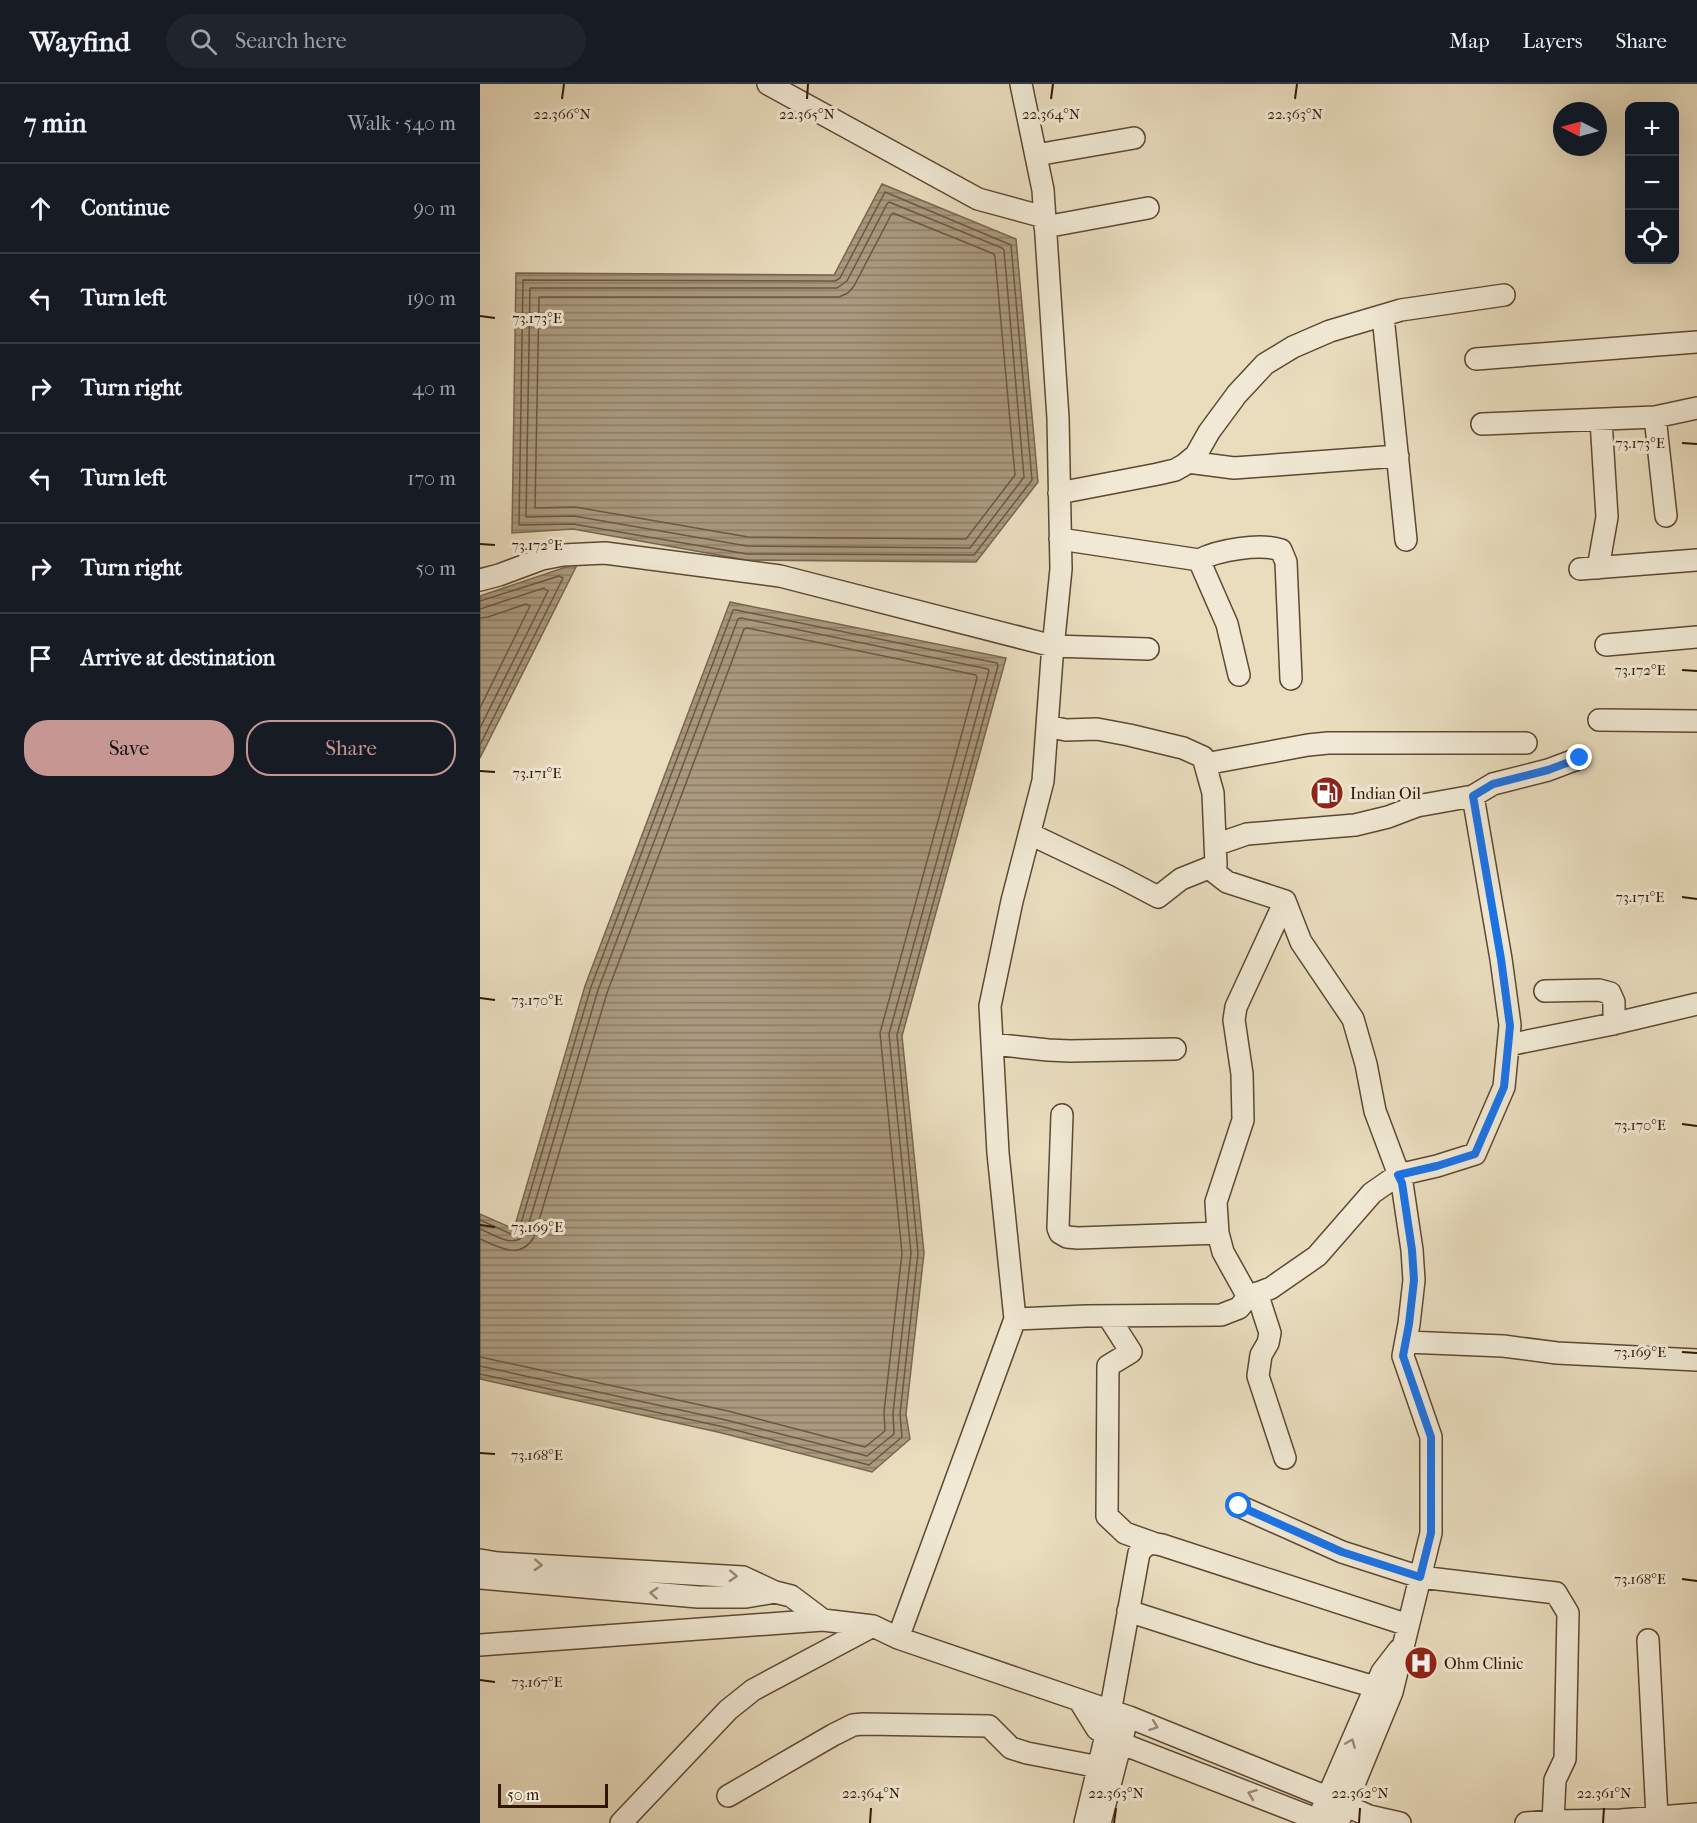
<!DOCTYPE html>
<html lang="en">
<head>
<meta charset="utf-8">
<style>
	:root { --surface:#171b24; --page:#20242c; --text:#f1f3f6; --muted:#9ea1a6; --line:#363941; --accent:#c59692 }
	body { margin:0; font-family:"IM FELL French Canon",serif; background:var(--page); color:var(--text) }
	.controls { position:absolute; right:18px; top:18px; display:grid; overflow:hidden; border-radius:12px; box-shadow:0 6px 24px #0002 }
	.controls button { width:54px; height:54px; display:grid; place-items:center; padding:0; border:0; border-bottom:2px solid var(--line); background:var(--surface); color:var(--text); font:30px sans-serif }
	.compass { position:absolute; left:1073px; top:18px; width:54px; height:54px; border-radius:50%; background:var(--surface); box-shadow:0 6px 24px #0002; rotate:276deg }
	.scale { position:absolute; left:18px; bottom:15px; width:110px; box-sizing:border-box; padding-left:6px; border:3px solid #2f1704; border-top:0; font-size:16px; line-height:21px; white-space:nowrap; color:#2f1704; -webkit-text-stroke:4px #f1e9d5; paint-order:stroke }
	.stop { position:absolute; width:18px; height:18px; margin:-14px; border:4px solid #1a73e8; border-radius:50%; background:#fff }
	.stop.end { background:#1a73e8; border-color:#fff; box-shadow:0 2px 6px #0008 }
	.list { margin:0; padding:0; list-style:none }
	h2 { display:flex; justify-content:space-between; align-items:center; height:78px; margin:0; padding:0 24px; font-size:26px }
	h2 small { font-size:20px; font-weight:400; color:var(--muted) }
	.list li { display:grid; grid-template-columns:39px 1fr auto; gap:18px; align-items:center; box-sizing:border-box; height:90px; padding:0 24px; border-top:2px solid var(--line) }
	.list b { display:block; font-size:22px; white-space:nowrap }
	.list em { font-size:20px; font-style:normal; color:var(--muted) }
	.actions { display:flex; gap:12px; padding:18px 24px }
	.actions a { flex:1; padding:14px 0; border:2px solid var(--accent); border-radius:24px; text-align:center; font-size:21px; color:var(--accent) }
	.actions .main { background:var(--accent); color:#111 }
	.icon { flex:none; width:33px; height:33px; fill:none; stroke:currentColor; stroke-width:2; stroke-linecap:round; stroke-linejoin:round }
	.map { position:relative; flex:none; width:1217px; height:1739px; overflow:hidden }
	header { display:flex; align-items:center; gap:36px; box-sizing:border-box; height:84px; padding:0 30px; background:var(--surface); border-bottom:2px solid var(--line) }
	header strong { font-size:28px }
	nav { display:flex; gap:33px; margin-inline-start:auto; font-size:21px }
	.search { width:420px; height:54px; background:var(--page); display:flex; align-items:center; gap:15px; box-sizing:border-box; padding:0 21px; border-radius:33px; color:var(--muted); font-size:22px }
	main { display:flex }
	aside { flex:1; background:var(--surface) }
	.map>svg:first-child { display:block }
	.water { fill:url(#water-rules); stroke:#79664e; stroke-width:1.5 }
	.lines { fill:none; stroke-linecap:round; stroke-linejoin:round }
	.shore { stroke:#6c5842; stroke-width:1.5 }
	.minor-casing { stroke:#5e4832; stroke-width:24 }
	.minor { stroke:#f1e9d5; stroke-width:21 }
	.oneway { stroke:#9a8a77 }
	.route { stroke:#1a73e8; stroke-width:8 }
	.ticks { fill:none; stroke:#2f1704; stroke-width:2 }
	.labels { text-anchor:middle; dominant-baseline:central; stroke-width:6; stroke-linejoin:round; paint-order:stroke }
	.poi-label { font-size:16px; fill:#2f1704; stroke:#f1e9d5; text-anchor:start }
	.ticks-label { font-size:15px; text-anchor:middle; fill:#2f1704; stroke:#f1e9d5; stroke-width:6; stroke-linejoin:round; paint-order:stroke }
</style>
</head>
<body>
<header>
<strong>Wayfind</strong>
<div class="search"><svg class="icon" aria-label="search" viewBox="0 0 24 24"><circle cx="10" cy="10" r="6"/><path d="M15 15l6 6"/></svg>Search here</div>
<nav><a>Map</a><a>Layers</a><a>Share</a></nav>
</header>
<main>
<aside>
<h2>7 min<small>Walk · 540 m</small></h2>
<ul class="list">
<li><svg class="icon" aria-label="ahead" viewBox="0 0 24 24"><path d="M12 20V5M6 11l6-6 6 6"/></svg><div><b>Continue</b></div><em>90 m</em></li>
<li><svg class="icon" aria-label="left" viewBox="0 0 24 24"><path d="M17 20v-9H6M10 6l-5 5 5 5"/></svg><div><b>Turn left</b></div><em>190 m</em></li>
<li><svg class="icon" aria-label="right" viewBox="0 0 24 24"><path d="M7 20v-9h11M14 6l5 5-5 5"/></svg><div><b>Turn right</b></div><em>40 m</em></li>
<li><svg class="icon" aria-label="left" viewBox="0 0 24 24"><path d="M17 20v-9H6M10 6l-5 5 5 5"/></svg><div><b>Turn left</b></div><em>170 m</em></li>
<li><svg class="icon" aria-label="right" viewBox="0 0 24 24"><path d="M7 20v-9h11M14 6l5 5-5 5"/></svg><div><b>Turn right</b></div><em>50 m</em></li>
<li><svg class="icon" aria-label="arrive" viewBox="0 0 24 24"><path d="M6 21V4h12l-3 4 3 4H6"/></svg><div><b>Arrive at destination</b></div></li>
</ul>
<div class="actions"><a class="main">Save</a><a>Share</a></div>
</aside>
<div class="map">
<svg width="1217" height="1739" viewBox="0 0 1217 1739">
	<defs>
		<pattern id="water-rules" width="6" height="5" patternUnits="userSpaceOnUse" patternTransform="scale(1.5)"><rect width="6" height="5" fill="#aa9a7f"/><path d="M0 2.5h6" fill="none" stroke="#8b7d66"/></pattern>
	</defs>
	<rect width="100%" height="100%" fill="#e9ddbe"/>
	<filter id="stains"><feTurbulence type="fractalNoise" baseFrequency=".00333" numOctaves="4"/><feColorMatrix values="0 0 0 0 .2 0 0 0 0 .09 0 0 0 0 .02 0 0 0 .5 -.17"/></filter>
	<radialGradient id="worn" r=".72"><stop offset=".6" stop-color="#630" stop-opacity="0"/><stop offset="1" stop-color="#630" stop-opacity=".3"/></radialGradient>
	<!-- water -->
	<path class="water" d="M402,100L536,155L558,398L496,478L266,476L93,445L32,449L36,189L354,191Z
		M98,479L0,674V512Z
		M250,518L526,574L422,952L444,1169L426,1330L430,1355L392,1388L242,1349L0,1295V1130L34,1145L105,902Z"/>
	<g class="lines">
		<!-- shore -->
		<path class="shore" d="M405,108L531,161L552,396L494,471L267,470L93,440L39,441L43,196L355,197L360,194Z
			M409,118L522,164L524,166L544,393L490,464L267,462L94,432L46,433L50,204H357L367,197L407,120Z
			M413,129L514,170L515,173L535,391L486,455L268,453L95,423L55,424L59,213H359L368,209L374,202L411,131Z
			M0,517L79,492L83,494L0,661
			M0,525L64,504L68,507L0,644
			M0,534L8,533L46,520L50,522L0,624
			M0,1136L31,1150H36L39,1146L111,903L253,526H256L517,579L518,582L417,951L438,1169L420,1330L422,1353L389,1381L244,1343L0,1290
			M0,1145C15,1151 34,1166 46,1149L118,906L258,535L261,534L508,585L509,587L409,950L431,1169L413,1329L414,1350L387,1372L246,1336L0,1282
			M0,1155C19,1163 40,1177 54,1153L127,909L264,545L267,544L496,591L497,594L400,949L422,1169L404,1328L405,1347L385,1363L248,1327L0,1273"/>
		<defs>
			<path id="minor" d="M288,0L498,115L564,133
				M556,71L654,54
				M565,143L668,124
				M903,232L926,456
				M996,275L1217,258
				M1175,333L1186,432
				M1002,340L1175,333L1217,324
				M708,378L754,384L918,372
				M579,409L678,390L695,386L704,381L716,371L729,348L757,310L785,280L813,263L850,247L921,226L1024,211
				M580,455L719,476L747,540L759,591
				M719,476C738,466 780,459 801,466L806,478L811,595
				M1118,484L1127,433L1121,336
				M1100,485L1217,476
				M0,496L19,491L62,475L83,471L125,469L300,492L573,562L668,565
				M1126,561L1217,553
				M1119,636L1217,637
				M725,680L828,661L848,659H1046
				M550,750L638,792L678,813L701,795L736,781L733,709L723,673L703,664L649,651L617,645L586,646L567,642
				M735,761L767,750L875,741L908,733L937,722L993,712L1013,700L1068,686L1100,674
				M729,784L747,798L805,817L821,858L873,935L886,980L895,1027L922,1099L932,1166L934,1196L929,1240L923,1272L951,1353V1449L912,1608L858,1739
				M805,817L756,923L754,936L762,990L763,1036L736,1118L738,1149L743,1168L768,1213L791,1204L837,1172L892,1109L918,1091L957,1082L995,1070L1024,1003L1030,941L1021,875L993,712
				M1065,907L1119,906L1130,909L1134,918V940
				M512,960L568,966L590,967L695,965
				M1028,961L1128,941L1217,920
				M582,1031L578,1144L580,1149L587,1153L598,1154L738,1149
				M777,1209L790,1249L788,1259L781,1271L778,1292L805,1374
				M628,1232L651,1268L628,1282L627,1432L645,1449L673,1459
				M535,1235L606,1232L741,1231L759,1224L768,1213
				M926,1258L1023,1262L1077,1269L1217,1276
				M759,1422L862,1468L940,1493L1076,1509L1088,1529L1085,1675L1075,1696L1073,1737
				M0,1476L18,1479L263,1493L295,1508L311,1512L343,1536L393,1542L418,1554L649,1633L847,1713L889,1732L920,1739
				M0,1494L218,1513H266L295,1508
				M648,1527L782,1570L895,1603
				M418,1554L535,1235L518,1069L510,922L532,817L563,697L572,574L581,485L578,334L563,106L541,0
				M1168,1556L1177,1733
				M0,1561L343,1536
				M599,1616L617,1645L640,1659L846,1739
				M248,1712L353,1651L373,1641L383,1640L509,1642L531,1664L547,1669L619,1683
				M842,1726L902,1588L919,1566
				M141,1739L248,1626L273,1606L393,1542
				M605,1739L626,1651L659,1469C666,1460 670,1458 682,1461L928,1541
				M620,1739L644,1647
				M1046,1739L1073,1737L1141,1736L1217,1730"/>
		</defs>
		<!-- minor casing -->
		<use href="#minor" class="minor-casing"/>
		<!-- minor -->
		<use href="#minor" class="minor"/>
	</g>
	<!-- one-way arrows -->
	<defs><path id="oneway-chevron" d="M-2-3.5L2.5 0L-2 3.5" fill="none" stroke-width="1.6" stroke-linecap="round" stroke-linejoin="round" transform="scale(1.5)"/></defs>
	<g class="oneway">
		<use href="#oneway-chevron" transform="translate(58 1481) rotate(3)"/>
		<use href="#oneway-chevron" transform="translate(253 1492) rotate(3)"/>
		<use href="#oneway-chevron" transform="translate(174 1509) rotate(-175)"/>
		<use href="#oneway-chevron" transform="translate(674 1642) rotate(21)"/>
		<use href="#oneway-chevron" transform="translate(871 1659) rotate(-67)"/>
		<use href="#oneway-chevron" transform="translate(772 1710) rotate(-159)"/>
	</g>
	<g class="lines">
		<!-- route -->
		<path class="route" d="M759,1422L862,1468L940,1493L951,1449V1353L923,1272L929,1240L934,1196L932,1166L922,1099L918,1091L957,1082L995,1070L1024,1003L1030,942L1021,875L993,712L1013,700L1068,686L1100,674"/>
	</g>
	<!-- ticks -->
	<path class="ticks" d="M82,15L84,0M327,15L328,0M571,15L573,0M815,15L817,0M0,232L15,234M1202,359L1217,360M0,460L15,461M1202,586L1217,587M0,687L15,688M1202,813L1217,815M0,914L15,916M1202,1040L1217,1042M0,1141L15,1143M1202,1268L1217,1269M0,1369L15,1370M1202,1495L1217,1497M0,1596L15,1598M390,1739L391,1724M634,1739L636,1724M879,1739L880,1724M1123,1739L1124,1724"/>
	<!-- icons -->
	<defs>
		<symbol id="fuel-disc" viewBox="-11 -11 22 22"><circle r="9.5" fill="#8f2418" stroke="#f1e9d5"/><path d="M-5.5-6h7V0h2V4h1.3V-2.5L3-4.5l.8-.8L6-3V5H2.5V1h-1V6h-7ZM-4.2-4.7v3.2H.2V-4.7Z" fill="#fff"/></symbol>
		<symbol id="hospital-disc" viewBox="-11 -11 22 22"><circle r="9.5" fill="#8f2418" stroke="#f1e9d5"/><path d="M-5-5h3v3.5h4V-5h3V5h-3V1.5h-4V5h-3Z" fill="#fff"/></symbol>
	</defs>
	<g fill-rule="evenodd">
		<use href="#fuel-disc" x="828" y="690" width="38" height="38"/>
		<use href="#hospital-disc" x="922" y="1560" width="38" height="38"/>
	</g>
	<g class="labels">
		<!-- poi labels -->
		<g class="poi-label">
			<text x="870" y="709">Indian Oil</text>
			<text x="964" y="1579">Ohm Clinic</text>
		</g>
	</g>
	<g class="ticks-label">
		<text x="82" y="35">22.366°N</text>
		<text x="327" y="35">22.365°N</text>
		<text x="571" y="35">22.364°N</text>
		<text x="815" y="35">22.363°N</text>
		<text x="57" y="239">73.173°E</text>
		<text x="1160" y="364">73.173°E</text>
		<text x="57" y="466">73.172°E</text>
		<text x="1160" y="591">73.172°E</text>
		<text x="57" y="694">73.171°E</text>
		<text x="1160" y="818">73.171°E</text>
		<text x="57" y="921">73.170°E</text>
		<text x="1160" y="1046">73.170°E</text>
		<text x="57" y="1148">73.169°E</text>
		<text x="1160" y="1273">73.169°E</text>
		<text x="57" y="1376">73.168°E</text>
		<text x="1160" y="1500">73.168°E</text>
		<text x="57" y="1603">73.167°E</text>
		<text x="391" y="1714">22.364°N</text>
		<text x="636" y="1714">22.363°N</text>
		<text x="880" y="1714">22.362°N</text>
		<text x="1124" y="1714">22.361°N</text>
	</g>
	<rect width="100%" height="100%" filter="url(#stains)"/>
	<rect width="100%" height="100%" fill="url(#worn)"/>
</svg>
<div class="controls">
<button>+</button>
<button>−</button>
<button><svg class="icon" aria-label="locate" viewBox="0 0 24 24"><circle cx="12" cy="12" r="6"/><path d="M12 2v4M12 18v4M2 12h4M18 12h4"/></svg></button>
</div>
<svg class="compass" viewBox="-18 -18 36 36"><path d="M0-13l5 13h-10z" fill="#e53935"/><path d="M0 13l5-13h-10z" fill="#9ea1a6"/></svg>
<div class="scale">50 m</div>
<div class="stop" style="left:759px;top:1422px"></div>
<div class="stop end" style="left:1100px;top:674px"></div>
</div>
</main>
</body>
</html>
